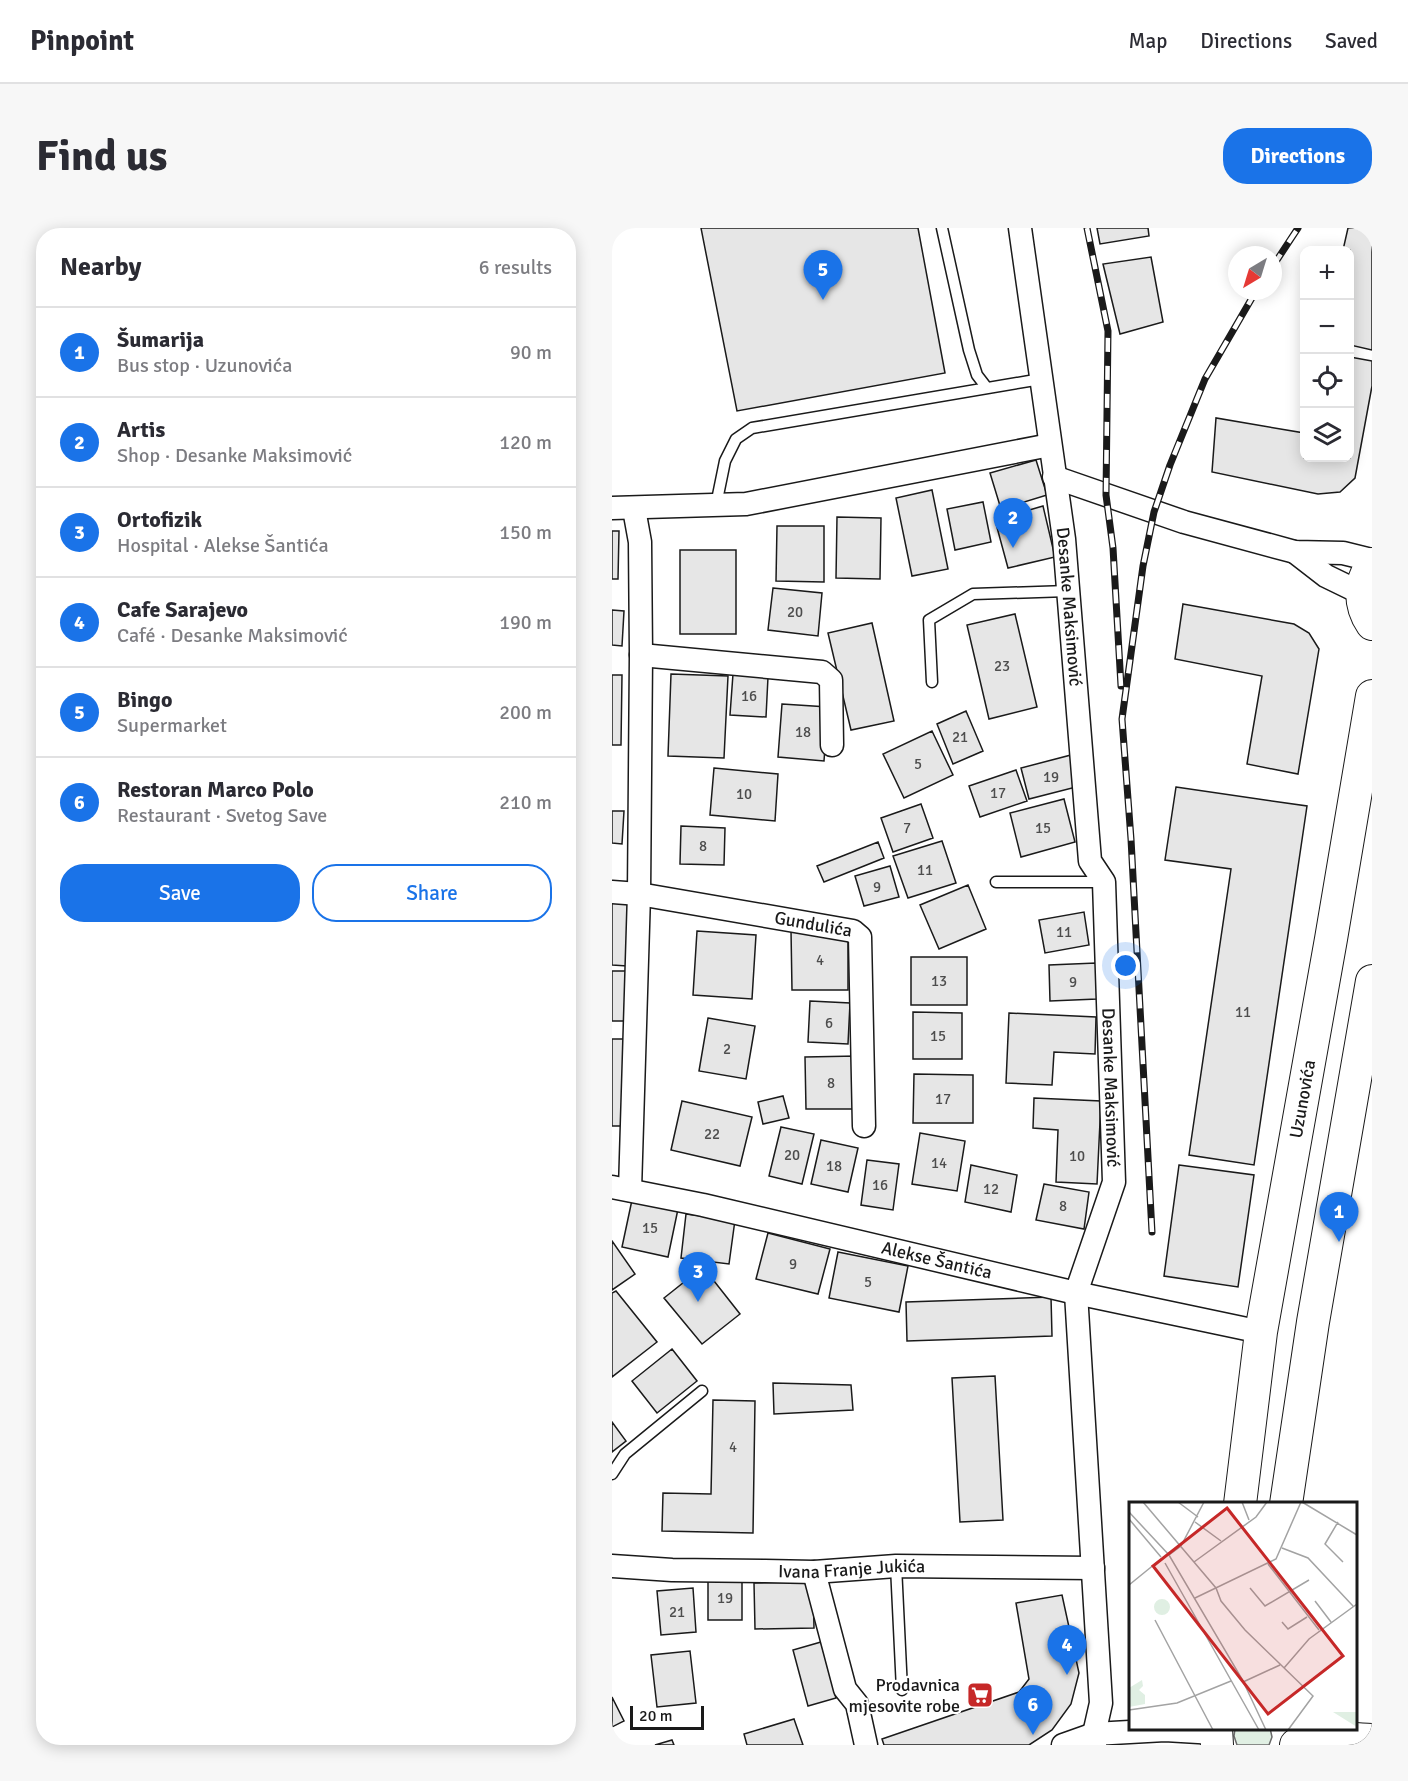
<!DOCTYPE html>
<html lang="en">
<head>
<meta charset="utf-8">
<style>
	:root { --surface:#fff; --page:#f7f7f7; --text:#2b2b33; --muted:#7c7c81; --line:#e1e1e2; --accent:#1a73e8 }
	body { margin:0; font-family:Signika,sans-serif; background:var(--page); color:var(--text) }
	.controls { position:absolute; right:18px; top:18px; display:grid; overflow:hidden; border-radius:12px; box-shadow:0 3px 15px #0003 }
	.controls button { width:54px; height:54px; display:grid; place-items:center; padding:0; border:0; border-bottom:2px solid var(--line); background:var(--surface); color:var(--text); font:30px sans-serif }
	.compass { position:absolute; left:616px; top:18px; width:54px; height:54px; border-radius:50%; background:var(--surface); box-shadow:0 3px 15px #0003; rotate:218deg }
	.scale { position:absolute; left:18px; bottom:15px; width:74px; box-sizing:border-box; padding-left:6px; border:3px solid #1a1a1a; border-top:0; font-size:16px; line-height:21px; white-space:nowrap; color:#1a1a1a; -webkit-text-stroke:4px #fff; paint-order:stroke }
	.you { position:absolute; left:514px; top:738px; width:21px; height:21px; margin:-15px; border:4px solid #fff; border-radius:50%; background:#1a73e8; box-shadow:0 0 0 9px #1a73e833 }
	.badge { display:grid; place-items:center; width:39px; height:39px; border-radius:50%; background:var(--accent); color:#fff; font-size:20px; font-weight:700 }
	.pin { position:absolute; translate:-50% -50px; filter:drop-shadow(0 2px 3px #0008) }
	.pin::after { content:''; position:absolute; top:32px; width:21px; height:18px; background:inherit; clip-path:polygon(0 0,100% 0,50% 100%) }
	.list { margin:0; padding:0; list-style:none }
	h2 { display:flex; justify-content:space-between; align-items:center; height:78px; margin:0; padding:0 24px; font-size:26px }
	h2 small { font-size:20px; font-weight:400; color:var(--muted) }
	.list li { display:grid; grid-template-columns:39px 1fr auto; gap:18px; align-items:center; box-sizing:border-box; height:90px; padding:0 24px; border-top:2px solid var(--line) }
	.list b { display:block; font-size:22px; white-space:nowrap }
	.list p { margin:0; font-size:20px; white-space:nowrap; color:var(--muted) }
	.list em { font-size:20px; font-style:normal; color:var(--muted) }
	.actions { display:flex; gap:12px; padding:18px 24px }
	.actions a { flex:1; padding:14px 0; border:2px solid var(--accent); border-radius:24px; text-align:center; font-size:21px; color:var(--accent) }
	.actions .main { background:var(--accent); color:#fff }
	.icon { flex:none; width:33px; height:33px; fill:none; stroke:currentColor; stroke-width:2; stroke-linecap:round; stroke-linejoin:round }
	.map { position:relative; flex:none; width:760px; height:1517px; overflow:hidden; border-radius:24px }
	header { display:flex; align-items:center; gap:36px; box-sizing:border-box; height:84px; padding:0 30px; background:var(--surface); border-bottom:2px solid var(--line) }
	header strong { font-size:28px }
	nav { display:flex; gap:33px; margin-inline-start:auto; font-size:21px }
	.intro { display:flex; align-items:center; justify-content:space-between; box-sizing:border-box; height:144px; padding:0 36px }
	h1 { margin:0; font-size:42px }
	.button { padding:15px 27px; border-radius:24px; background:var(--accent); color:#fff; font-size:21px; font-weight:700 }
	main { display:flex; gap:36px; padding:0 36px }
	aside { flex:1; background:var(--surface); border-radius:24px; box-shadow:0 3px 15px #0003 }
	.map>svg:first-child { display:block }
	.green { fill:#e0efe3; stroke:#6a6a6a; stroke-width:1.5 }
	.building { fill:#e6e6e6; stroke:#1a1a1a; stroke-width:1.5 }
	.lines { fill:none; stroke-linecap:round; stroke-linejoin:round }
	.lane-casing { stroke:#1a1a1a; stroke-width:13 }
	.street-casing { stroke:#1a1a1a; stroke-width:25 }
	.secondary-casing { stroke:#1a1a1a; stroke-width:34 }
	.lane { stroke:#fff; stroke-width:10 }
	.street { stroke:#fff; stroke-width:22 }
	.secondary { stroke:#fff; stroke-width:32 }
	.rail-casing { stroke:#1a1a1a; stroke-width:7 }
	.rail { stroke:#fff; stroke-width:4.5; stroke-dasharray:14; stroke-linecap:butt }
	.labels { text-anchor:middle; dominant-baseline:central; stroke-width:4.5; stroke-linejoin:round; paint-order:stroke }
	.number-label { font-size:15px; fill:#4d4d4d }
	.street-label { font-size:18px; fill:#1a1a1a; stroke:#fff }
	.poi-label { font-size:18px; fill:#1a1a1a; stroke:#fff; text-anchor:end }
	.inset-road { fill:none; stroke:#a3a3a3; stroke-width:1.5 }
	.view { fill:#c62828; fill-opacity:0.15; stroke:#c62828; stroke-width:3 }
	.inset-edge { fill:none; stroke:#1a1a1a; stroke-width:3 }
</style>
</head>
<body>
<header>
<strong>Pinpoint</strong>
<nav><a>Map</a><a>Directions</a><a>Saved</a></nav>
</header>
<div class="intro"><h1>Find us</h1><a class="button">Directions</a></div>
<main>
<aside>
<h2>Nearby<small>6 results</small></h2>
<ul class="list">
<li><span class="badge">1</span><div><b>Šumarija</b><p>Bus stop · Uzunovića</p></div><em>90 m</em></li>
<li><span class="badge">2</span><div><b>Artis</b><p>Shop · Desanke Maksimović</p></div><em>120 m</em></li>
<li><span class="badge">3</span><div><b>Ortofizik</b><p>Hospital · Alekse Šantića</p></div><em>150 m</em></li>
<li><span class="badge">4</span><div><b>Cafe Sarajevo</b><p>Café · Desanke Maksimović</p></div><em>190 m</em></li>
<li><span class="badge">5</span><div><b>Bingo</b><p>Supermarket</p></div><em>200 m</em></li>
<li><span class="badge">6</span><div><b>Restoran Marco Polo</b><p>Restaurant · Svetog Save</p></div><em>210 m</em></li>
</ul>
<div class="actions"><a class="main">Save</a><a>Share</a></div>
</aside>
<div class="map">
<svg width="760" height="1517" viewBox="0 0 760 1517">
	<rect width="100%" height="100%" fill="#fff"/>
	<!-- green -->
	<path class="green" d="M658,1500L660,1509L657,1517H625L622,1508L623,1501Z"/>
	<!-- building -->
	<path class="building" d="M89,0H306L333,145L125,183Z
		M485,0H536L537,8L488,16Z
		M736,0H760V122L738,117V22H731Z
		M539,29L551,94L508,106L491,36Z
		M738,129L760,133V158L743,250L728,264L706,266L600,244L604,190L692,205V230H738Z
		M424,232L435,267L389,281L378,245Z
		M320,262L336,341L300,348L284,270Z
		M371,274L379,314L343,322L335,281Z
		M431,278L443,329L396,340L383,292Z
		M225,289L269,290L268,351L224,350Z
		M165,298H212V354L164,353Z
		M0,303H7L6,351H0Z
		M68,322H124V406H68Z
		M161,360L210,365L206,408L156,402Z
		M571,376L682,396L697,405L707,421L686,546L635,536L650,448L563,431Z
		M0,382L12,383L10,418L0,417Z
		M403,386L425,479L377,491L355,397Z
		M260,395L282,493L239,502L216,405Z
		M59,446L116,448L112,530L56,528Z
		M121,446L156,449L154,489L118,487Z
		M0,447H10L9,517H0Z
		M170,476L216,479L212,533L166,529Z
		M354,483L371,523L341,536L325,496Z
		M320,503L341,547L292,570L271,526Z
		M459,527L468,558L417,571L409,540Z
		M102,540L166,546L163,593L98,587Z
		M404,542L415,573L368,589L357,558Z
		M564,559L695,578L642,937L577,927L619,641L553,632Z
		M452,571L463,614L409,629L398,585Z
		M309,576L321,610L281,624L269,590Z
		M0,583H12L10,616L0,615Z
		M69,598L113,600L112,637L68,636Z
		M330,613L344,655L296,670L281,628Z
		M266,614L272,630L212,654L205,638Z
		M278,638L287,669L252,678L243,648Z
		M356,657L374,701L327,721L308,677Z
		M0,673L20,675L15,738L0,737Z
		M472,684L477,717L433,725L427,692Z
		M179,702H236V762H180Z
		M85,703L144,707L140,771L81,767Z
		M299,729H355V777H299Z
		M484,735L485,771L438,773L437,737Z
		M0,743H14L12,793H0Z
		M198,773L238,775L236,816L196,814Z
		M301,784L350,785V831H301Z
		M397,785L484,789L483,826L442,824L440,857L394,855Z
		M96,790L143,798L134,851L87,843Z
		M0,811H15L12,898H0Z
		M245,828L246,881H194L193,829Z
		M302,846L361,847V895H301Z
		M171,868L177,890L151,896L146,874Z
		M422,870L489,873L485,956L444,954L446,902L421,900Z
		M70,873L140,889L128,938L59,922Z
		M169,899L202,906L190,956L157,948Z
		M308,905L353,913L345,963L300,956Z
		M209,912L246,920L236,964L199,956Z
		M255,932L287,936L281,982L249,977Z
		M359,937L405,947L399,984L353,974Z
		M567,937L642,947L626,1059L552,1048Z
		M432,956L477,964L472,1001L424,992Z
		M20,972L66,981L56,1029L10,1019Z
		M74,986L123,992L117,1036L69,1030Z
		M156,1005L218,1021L206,1066L144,1051Z
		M0,1013L23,1046L0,1062Z
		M226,1024L296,1038L287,1084L217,1070Z
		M91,1039L128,1086L90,1116L52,1070Z
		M4,1063L45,1114L0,1149V1065Z
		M439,1069L440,1108L295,1113L294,1074Z
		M60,1121L85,1153L45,1185L20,1153Z
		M383,1148L391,1292L348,1294L340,1150Z
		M161,1155L239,1157L241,1182L162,1186Z
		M101,1172L143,1173L141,1305L50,1303L51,1265L99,1266Z
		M0,1194L14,1213L0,1224Z
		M96,1347L130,1348V1392H96Z
		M201,1354L202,1400L143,1401L142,1355Z
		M81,1360L84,1404L49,1407L45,1363Z
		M450,1367L467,1445L459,1476L440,1502L417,1517H272L270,1511L407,1464L417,1451L404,1375Z
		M209,1414L224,1470L196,1478L181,1422Z
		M78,1423L84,1475L45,1479L39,1427Z
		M0,1469L12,1493L0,1499Z
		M182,1491L191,1517H135L132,1506Z
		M60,1512L62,1517H43Z"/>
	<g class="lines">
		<defs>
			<path id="lane" d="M330,0L357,122L365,147L375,160
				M104,277L113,233L124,211L140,200L429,151
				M320,454L317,392L361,366L456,363
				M384,654H492
				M0,1246L13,1226L90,1163
				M284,1338L290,1462"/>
			<g id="street">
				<path id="s1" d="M408,0L452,311L478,633L492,654L502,954L464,1065L489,1475L482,1506L483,1517"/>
				<path d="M442,249L572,294L683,324L731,325L760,332"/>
				<path d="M0,280L134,276L438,217"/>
				<path d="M683,324L714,348L749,365"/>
				<path d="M29,427L210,444L219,452L220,517"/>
				<path id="s2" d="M0,664L27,666L241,703L248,709L252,898"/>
				<path id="s3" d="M0,959L91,977L464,1065L649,1104"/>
				<path d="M18,962L27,666L29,427L28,314L22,281"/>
				<path id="s4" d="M0,1338L60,1342L153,1343L202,1344L284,1338L481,1340"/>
				<path d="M202,1344L233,1461L245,1476L254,1517"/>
				<path d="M451,1517L482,1506L553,1502L603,1505"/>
			</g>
			<g id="secondary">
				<path d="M760,336C747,355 747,377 760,396"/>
				<path id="s5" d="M628,1276L649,1104L719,711L760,468"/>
				<path d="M674,1276L701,1094L760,753"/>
				<path d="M604,1500L605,1517"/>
				<path d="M684,1517C699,1506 740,1511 760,1512"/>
			</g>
		</defs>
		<!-- lane casing -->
		<use href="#lane" class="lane-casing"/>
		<!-- street casing -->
		<use href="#street" class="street-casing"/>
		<!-- secondary casing -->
		<use href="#secondary" class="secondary-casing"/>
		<!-- lane -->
		<use href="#lane" class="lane"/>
		<!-- street -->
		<use href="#street" class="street"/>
		<!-- secondary -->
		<use href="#secondary" class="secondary"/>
		<defs>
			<path id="rail" d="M475,0L496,103L494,267L501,320L509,458
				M661,38L686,0
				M540,1004L519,611L510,491L531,338L542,284L558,237L593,151L644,63"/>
		</defs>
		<!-- rail casing -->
		<use href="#rail" class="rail-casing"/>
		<!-- rail -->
		<use href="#rail" class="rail"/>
	</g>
	<!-- icons -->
	<defs>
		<symbol id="supermarket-square" viewBox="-11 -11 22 22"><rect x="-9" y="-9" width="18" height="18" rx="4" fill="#c62828" stroke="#fff"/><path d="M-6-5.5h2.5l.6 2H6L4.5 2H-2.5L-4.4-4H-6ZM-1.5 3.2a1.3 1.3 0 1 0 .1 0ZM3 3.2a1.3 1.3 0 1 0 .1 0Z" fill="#fff"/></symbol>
	</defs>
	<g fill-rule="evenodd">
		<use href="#supermarket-square" x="353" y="1452" width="30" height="30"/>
	</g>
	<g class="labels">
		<!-- number labels -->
		<g class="number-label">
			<text x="183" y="384">20</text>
			<text x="390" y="438">23</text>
			<text x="137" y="468">16</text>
			<text x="191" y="504">18</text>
			<text x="348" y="509">21</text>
			<text x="306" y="536">5</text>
			<text x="439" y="549">19</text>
			<text x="386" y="565">17</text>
			<text x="132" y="566">10</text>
			<text x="295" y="600">7</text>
			<text x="431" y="600">15</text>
			<text x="91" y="618">8</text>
			<text x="313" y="642">11</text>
			<text x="265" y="659">9</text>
			<text x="452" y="704">11</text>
			<text x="208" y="732">4</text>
			<text x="327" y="753">13</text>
			<text x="461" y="754">9</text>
			<text x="631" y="784">11</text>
			<text x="217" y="795">6</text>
			<text x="326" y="808">15</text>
			<text x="115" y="821">2</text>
			<text x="219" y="855">8</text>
			<text x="331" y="871">17</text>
			<text x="100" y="906">22</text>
			<text x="180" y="927">20</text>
			<text x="465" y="928">10</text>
			<text x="327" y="935">14</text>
			<text x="222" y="938">18</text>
			<text x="268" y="957">16</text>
			<text x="379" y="961">12</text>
			<text x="451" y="978">8</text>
			<text x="38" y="1000">15</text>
			<text x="181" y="1036">9</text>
			<text x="256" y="1054">5</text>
			<text x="121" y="1219">4</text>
			<text x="113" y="1370">19</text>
			<text x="65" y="1384">21</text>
		</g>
		<!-- street labels -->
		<g class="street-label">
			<text stroke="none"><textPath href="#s1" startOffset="382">Desanke Maksimović</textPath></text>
			<text stroke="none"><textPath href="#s2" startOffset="204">Gundulića</textPath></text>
			<text stroke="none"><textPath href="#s1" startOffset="868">Desanke Maksimović</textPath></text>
			<text stroke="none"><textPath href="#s5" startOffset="410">Uzunovića</textPath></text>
			<text stroke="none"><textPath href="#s3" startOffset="333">Alekse Šantića</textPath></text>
			<text stroke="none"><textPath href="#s4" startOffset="240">Ivana Franje Jukića</textPath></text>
		</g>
		<!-- poi labels -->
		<g class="poi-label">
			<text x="348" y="1457">Prodavnica<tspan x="348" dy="21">mjesovite robe</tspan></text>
		</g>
	</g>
	<!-- overview -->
	<g transform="translate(517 1274)">
		<rect width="228" height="228" fill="#fff"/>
		<path d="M25 105a8 8 0 1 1 16 0a8 8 0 1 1-16 0ZM13,178L14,184L10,188L16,193V202L0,205V186ZM228,202V225L204,210H227Z" fill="#e0efe3"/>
		<path class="inset-road" d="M14,0L87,86L92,99L116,128L184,194L159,228M49,0L69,15M113,0L120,18M173,0L228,33M0,10L40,53L113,177L137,228M0,17L32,55M66,20L92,39M209,20L196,42L214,60M153,46L179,56L224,104M40,53L52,44L75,0M65,60L127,15L138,0M36,61L130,228M139,62L190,128M0,83L32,57M121,86L136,104L180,78M66,96L147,57L172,0M186,99L202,120M26,118L84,228M153,120L159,127L178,115M155,166L180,137L228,102M114,180L151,163M0,208L48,201L102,179"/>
		<path class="view" d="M98,6L214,154L139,212L24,64Z"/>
		<rect width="228" height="228" class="inset-edge"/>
	</g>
</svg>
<div class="controls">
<button>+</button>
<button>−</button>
<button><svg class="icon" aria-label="locate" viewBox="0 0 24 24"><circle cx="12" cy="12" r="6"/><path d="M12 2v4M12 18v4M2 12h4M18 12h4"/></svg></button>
<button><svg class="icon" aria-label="layers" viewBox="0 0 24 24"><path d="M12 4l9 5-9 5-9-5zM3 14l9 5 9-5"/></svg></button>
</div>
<svg class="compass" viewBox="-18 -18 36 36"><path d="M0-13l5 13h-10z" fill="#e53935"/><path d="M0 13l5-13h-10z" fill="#7c7c81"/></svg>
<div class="scale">20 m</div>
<div class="you"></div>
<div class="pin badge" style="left:727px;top:1014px">1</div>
<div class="pin badge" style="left:401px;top:320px">2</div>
<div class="pin badge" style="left:86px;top:1074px">3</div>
<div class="pin badge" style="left:455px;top:1447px">4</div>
<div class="pin badge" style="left:211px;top:72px">5</div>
<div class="pin badge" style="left:421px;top:1507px">6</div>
</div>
</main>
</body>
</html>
